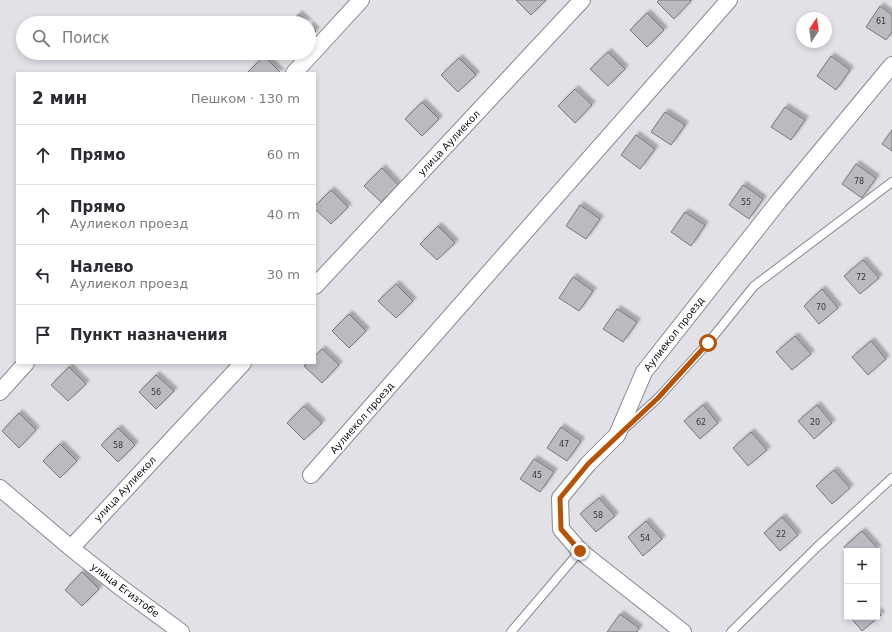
<!DOCTYPE html>
<html lang="ru">
<head>
<meta charset="utf-8">
<style>
	:root { --surface:#fff; --page:#f2f2f3; --text:#2b2b33; --muted:#7c7c81; --line:#e1e1e2 }
	body { margin:0; font-family:"DejaVu Sans",sans-serif; background:var(--page); color:var(--text) }
	.controls { position:absolute; right:12px; bottom:12px; display:grid; overflow:hidden; border-radius:0px; box-shadow:0 2px 6px #0003 }
	.controls button { width:36px; height:36px; display:grid; place-items:center; padding:0; border:0; border-bottom:1px solid var(--line); background:var(--surface); color:var(--text); font:20px sans-serif }
	.compass { position:absolute; left:796px; top:12px; width:36px; height:36px; border-radius:50%; background:var(--surface); box-shadow:0 2px 6px #0003; rotate:13deg }
	.stop { position:absolute; width:12px; height:12px; margin:-9px; border:3px solid #b45309; border-radius:50%; background:#fff }
	.stop.end { background:#b45309; border-color:#fff; box-shadow:0 1px 4px #0008 }
	.list { margin:0; padding:0; list-style:none }
	h2 { display:flex; justify-content:space-between; align-items:center; height:52px; margin:0; padding:0 16px; font-size:17px }
	h2 small { font-size:13px; font-weight:400; color:var(--muted) }
	.list li { display:grid; grid-template-columns:26px 1fr auto; gap:12px; align-items:center; box-sizing:border-box; height:60px; padding:0 16px; border-top:1px solid var(--line) }
	.list b { display:block; font-size:15px; white-space:nowrap }
	.list p { margin:0; font-size:13px; white-space:nowrap; color:var(--muted) }
	.list em { font-size:13px; font-style:normal; color:var(--muted) }
	.icon { flex:none; width:22px; height:22px; fill:none; stroke:currentColor; stroke-width:2; stroke-linecap:round; stroke-linejoin:round }
	.map { position:relative; flex:none; width:892px; height:632px; overflow:hidden }
	.search { position:absolute; background:var(--surface); box-shadow:0 2px 6px #0003; left:16px; top:16px; width:300px; height:44px; display:flex; align-items:center; gap:10px; box-sizing:border-box; padding:0 14px; border-radius:22px; color:var(--muted); font-size:15px }
	.panel { position:absolute; background:var(--surface); box-shadow:0 2px 6px #0003; left:16px; top:72px; width:300px; height:292px; border-radius:0px }
	.map>svg:first-child { display:block }
	.building { fill:#bbbac0; stroke:#78787d; filter:url(#shadow) }
	.lines { fill:none; stroke-linecap:round; stroke-linejoin:round }
	.lane-casing { stroke:#88888d; stroke-width:10 }
	.street-casing { stroke:#88888d; stroke-width:18 }
	.lane { stroke:#fff; stroke-width:8 }
	.street { stroke:#fff; stroke-width:16 }
	.route { stroke:#b45309; stroke-width:5 }
	.labels { text-anchor:middle; dominant-baseline:central; stroke-width:4; stroke-linejoin:round; paint-order:stroke }
	.number-label { font-size:8px; fill:#38383b }
	.street-label { font-size:10px; fill:#0d0d0f; stroke:#fff }
</style>
</head>
<body>
<div class="map">
<svg width="892" height="632" viewBox="0 0 892 632">
	<defs>
		<filter id="shadow"><feDropShadow dx="3.5" dy="-3.5" stdDeviation="1" flood-color="#0004"/></filter>
	</defs>
	<rect width="100%" height="100%" fill="#e1e1e7"/>
	<!-- building -->
	<path class="building" d="M516,0H546L531,15Z
		M659,0H690L691,1L674,19L657,2Z
		M880,6L892,15V32L886,40L866,27Z
		M647,13L664,30L647,47L630,30Z
		M299,14L308,23H290Z
		M309,24L316,31L309,38Z
		M608,52L625,69L608,86L590,69Z
		M264,56L281,73H247Z
		M831,56L850,70L836,90L817,76Z
		M459,58L476,75L458,92L441,75Z
		M575,89L592,105L575,123L558,106Z
		M422,102L439,119L422,136L405,119Z
		M785,107L805,120L791,140L771,127Z
		M665,112L685,125L671,145L651,132Z
		M892,130V151L882,144Z
		M636,135L655,149L640,169L621,155Z
		M856,164L876,178L862,198L842,184Z
		M382,168L398,185L381,202L364,186Z
		M743,185L763,199L749,219L729,205Z
		M331,190L348,207L331,224L315,209V206Z
		M580,205L600,219L586,239L566,226Z
		M685,212L705,225L691,246L671,232Z
		M438,226L455,243L437,260L420,244Z
		M863,260L879,278L860,294L844,276Z
		M573,277L593,291L579,311L559,298Z
		M396,284L413,301L396,318L378,301Z
		M822,289L838,308L819,324L804,306Z
		M617,309L637,322L623,342L603,329Z
		M349,314L366,331L349,348L332,331Z
		M795,336L811,354L792,370L776,352Z
		M871,341L886,359L868,375L852,357Z
		M322,349L339,365L322,383L304,366L308,363H315V356Z
		M69,367L86,384L68,401L51,385Z
		M156,375L174,391L156,409L139,392Z
		M703,405L718,423L700,439L684,421Z
		M817,405L832,423L814,439L798,421Z
		M304,406L322,423L304,440L287,423Z
		M19,413L36,430L19,448L2,431Z
		M561,427L581,441L567,461L547,448Z
		M118,428L135,445L118,462L101,445Z
		M751,432L767,450L748,466L733,448Z
		M60,444L77,461L60,478L43,461Z
		M534,459L554,472L540,492L520,479Z
		M834,470L850,488L832,504L816,486Z
		M599,498L615,516L596,532L580,514Z
		M782,517L798,535L780,551L764,533Z
		M646,521L662,539L643,556L628,537Z
		M862,531L878,549L876,551H847L844,547Z
		M82,572L99,589L82,606L65,590Z
		M877,611L881,615L862,631L850,617H877Z
		M620,614L639,628L637,632H607Z"/>
	<g class="lines">
		<defs>
			<path id="lane" d="M624,429L658,398L708,343L754,286L892,182
				M511,632L580,551
				M731,632L816,548L892,478"/>
			<path id="street" d="M294,73L361,0
				M315,286L582,0
				M0,392L26,363
				M311,475L729,0
				M0,488L71,548L243,363
				M71,548L120,587L181,632
				M683,632L580,551L561,529L560,498L588,464L617,435L644,372L779,201L892,65"/>
		</defs>
		<!-- lane casing -->
		<use href="#lane" class="lane-casing"/>
		<!-- street casing -->
		<use href="#street" class="street-casing"/>
		<!-- lane -->
		<use href="#lane" class="lane"/>
		<!-- street -->
		<use href="#street" class="street"/>
	</g>
	<g class="lines">
		<!-- route -->
		<path class="route" d="M580,551L561,529L560,498L588,464L658,398L708,343"/>
	</g>
	<g class="labels">
		<!-- number labels -->
		<g class="number-label">
			<text x="881" y="21">61</text>
			<text x="859" y="181">78</text>
			<text x="746" y="202">55</text>
			<text x="861" y="277">72</text>
			<text x="821" y="307">70</text>
			<text x="156" y="392">56</text>
			<text x="701" y="422">62</text>
			<text x="815" y="422">20</text>
			<text x="564" y="444">47</text>
			<text x="118" y="445">58</text>
			<text x="537" y="475">45</text>
			<text x="598" y="515">58</text>
			<text x="781" y="534">22</text>
			<text x="645" y="538">54</text>
		</g>
		<!-- street labels -->
		<g class="street-label">
			<text transform="translate(449 143) rotate(-47)">улица Аулиекол</text>
			<text transform="translate(674 334) rotate(-52)">Аулиекол проезд</text>
			<text transform="translate(362 418) rotate(-49)">Аулиекол проезд</text>
			<text transform="translate(125 489) rotate(-47)">улица Аулиекол</text>
			<text transform="translate(125 590) rotate(37)">улица Егизтобе</text>
		</g>
	</g>
</svg>
<div class="controls">
<button>+</button>
<button>−</button>
</div>
<svg class="compass" viewBox="-18 -18 36 36"><path d="M0-13l5 13h-10z" fill="#e53935"/><path d="M0 13l5-13h-10z" fill="#7c7c81"/></svg>
<div class="stop" style="left:708px;top:343px"></div>
<div class="stop end" style="left:580px;top:551px"></div>
<div class="search"><svg class="icon" aria-label="search" viewBox="0 0 24 24"><circle cx="10" cy="10" r="6"/><path d="M15 15l6 6"/></svg>Поиск</div>
<section class="panel">
<h2>2 мин<small>Пешком · 130 m</small></h2>
<ul class="list">
<li><svg class="icon" aria-label="ahead" viewBox="0 0 24 24"><path d="M12 20V5M6 11l6-6 6 6"/></svg><div><b>Прямо</b></div><em>60 m</em></li>
<li><svg class="icon" aria-label="ahead" viewBox="0 0 24 24"><path d="M12 20V5M6 11l6-6 6 6"/></svg><div><b>Прямо</b><p>Аулиекол проезд</p></div><em>40 m</em></li>
<li><svg class="icon" aria-label="left" viewBox="0 0 24 24"><path d="M17 20v-9H6M10 6l-5 5 5 5"/></svg><div><b>Налево</b><p>Аулиекол проезд</p></div><em>30 m</em></li>
<li><svg class="icon" aria-label="arrive" viewBox="0 0 24 24"><path d="M6 21V4h12l-3 4 3 4H6"/></svg><div><b>Пункт назначения</b></div></li>
</ul>
</section>
</div>
</body>
</html>
